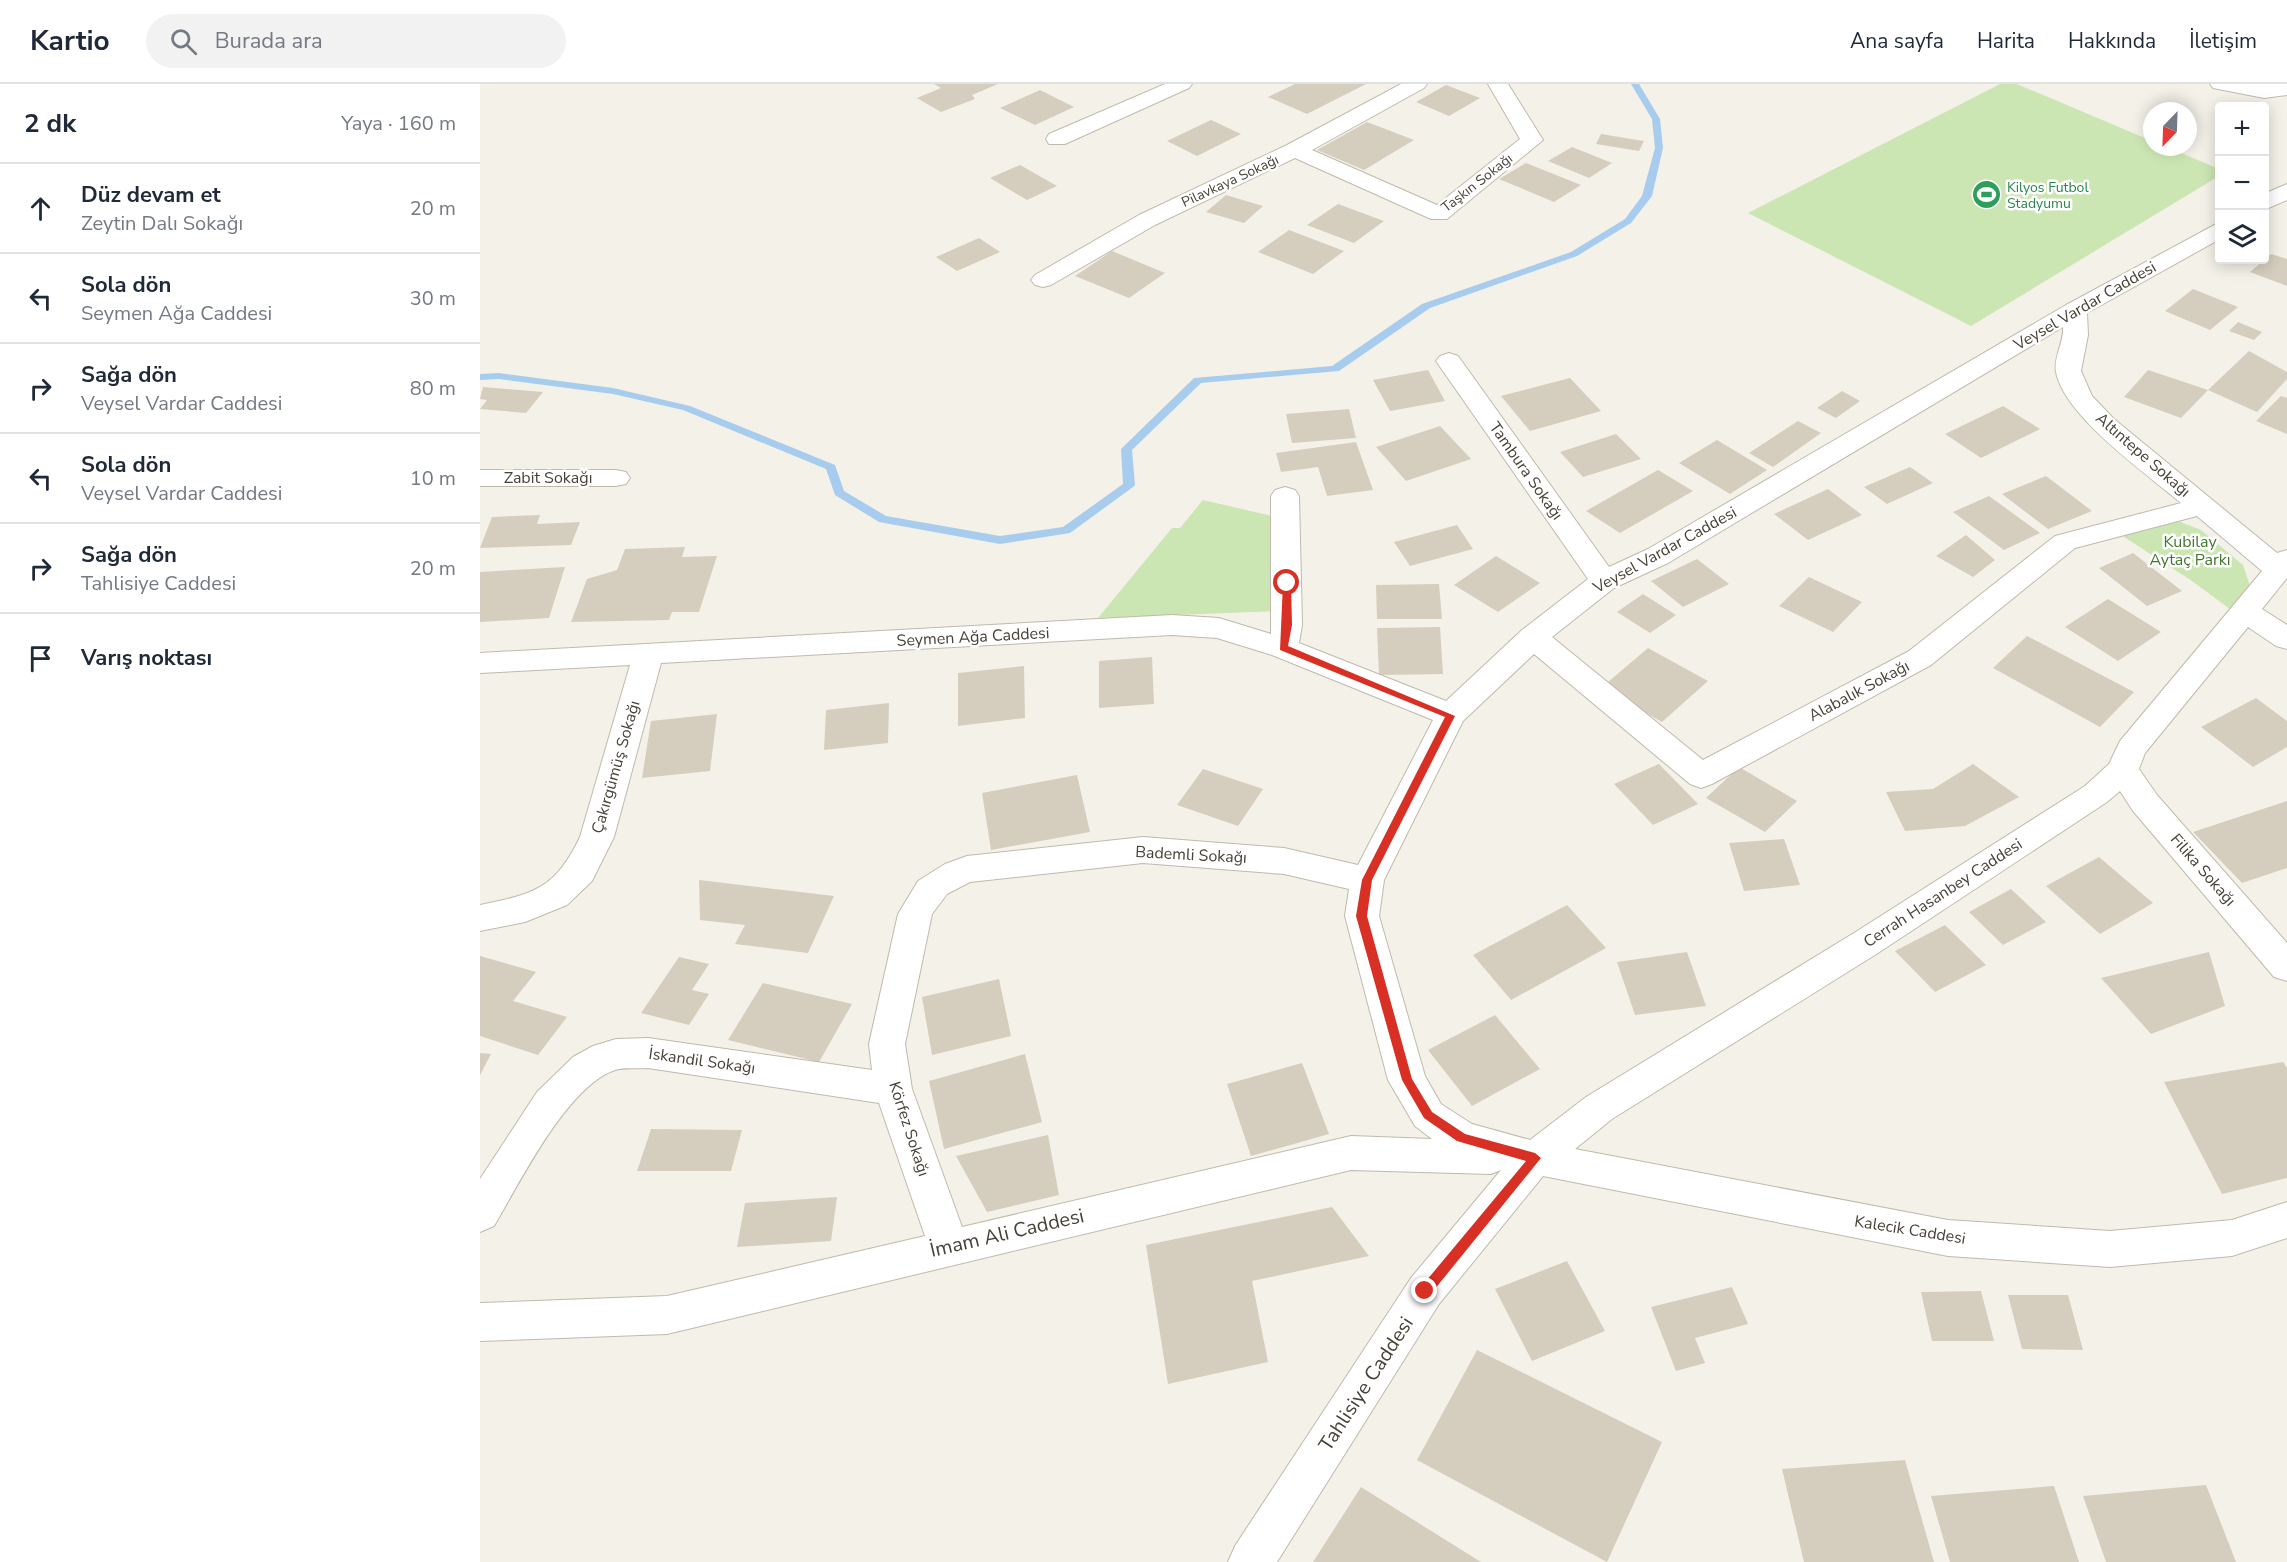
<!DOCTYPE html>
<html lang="tr">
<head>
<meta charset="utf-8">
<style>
	:root { --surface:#fff; --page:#f2f2f3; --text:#1f2937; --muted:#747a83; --line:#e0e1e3 }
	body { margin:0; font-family:"Nunito Sans",sans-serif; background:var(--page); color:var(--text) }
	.controls { position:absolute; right:18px; top:18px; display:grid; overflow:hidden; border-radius:6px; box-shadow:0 3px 15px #0003 }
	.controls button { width:54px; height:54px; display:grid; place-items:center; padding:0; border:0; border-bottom:2px solid var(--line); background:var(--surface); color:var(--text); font:30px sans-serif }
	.compass { position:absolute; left:1663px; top:18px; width:54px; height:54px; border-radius:50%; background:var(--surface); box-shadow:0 3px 15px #0003; rotate:203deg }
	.stop { position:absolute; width:18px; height:18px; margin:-14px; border:4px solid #d93025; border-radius:50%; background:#fff }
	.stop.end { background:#d93025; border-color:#fff; box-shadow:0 2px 6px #0008 }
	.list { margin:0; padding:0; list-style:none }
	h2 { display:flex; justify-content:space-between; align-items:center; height:78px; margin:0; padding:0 24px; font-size:26px }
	h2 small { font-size:20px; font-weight:400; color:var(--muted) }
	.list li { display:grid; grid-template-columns:39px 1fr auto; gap:18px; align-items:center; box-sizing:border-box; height:90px; padding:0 24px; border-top:2px solid var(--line) }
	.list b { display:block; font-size:22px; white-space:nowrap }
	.list p { margin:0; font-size:20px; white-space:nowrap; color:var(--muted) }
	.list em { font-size:20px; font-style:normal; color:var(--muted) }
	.icon { flex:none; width:33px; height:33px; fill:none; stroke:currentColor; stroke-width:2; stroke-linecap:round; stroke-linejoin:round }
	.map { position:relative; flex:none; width:1807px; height:1478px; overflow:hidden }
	header { display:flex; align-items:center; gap:36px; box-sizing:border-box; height:84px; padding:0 30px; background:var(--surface); border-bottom:2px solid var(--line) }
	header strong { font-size:28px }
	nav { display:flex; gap:33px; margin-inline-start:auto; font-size:21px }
	.search { width:420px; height:54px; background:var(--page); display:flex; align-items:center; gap:15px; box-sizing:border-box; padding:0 21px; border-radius:33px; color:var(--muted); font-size:22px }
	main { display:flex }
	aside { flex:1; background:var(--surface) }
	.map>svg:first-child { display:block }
	.green { fill:#cbe6b3 }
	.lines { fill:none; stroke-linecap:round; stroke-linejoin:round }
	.stream { fill:#a7ccee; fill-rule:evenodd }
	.building { fill:#d5cebe }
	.minor-casing { stroke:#bfbaab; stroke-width:2 }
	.tertiary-casing { stroke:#bfbaab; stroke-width:2 }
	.minor { fill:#fff; fill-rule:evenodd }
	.tertiary { fill:#fff; fill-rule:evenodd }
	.route { fill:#d93025 }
	.labels { text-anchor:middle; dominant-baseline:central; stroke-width:5; stroke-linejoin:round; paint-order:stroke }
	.far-street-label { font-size:14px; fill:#474237; stroke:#fff }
	.far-leisure-label { font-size:14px; fill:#27864d; stroke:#fff; text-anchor:start }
	.street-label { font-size:16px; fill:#474237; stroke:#fff }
	.park-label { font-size:16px; fill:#43772c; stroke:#fff }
	.near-street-label { font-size:20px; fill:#474237; stroke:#fff }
</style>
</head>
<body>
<header>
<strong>Kartio</strong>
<div class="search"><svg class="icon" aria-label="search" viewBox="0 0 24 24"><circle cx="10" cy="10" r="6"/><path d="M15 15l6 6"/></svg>Burada ara</div>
<nav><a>Ana sayfa</a><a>Harita</a><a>Hakkında</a><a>İletişim</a></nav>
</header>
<main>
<aside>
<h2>2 dk<small>Yaya · 160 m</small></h2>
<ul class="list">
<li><svg class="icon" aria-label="ahead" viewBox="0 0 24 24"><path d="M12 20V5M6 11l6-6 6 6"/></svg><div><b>Düz devam et</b><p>Zeytin Dalı Sokağı</p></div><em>20 m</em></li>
<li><svg class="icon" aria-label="left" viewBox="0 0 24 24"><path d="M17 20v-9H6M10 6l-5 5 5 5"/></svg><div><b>Sola dön</b><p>Seymen Ağa Caddesi</p></div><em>30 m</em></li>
<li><svg class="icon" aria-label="right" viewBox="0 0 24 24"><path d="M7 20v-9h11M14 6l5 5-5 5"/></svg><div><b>Sağa dön</b><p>Veysel Vardar Caddesi</p></div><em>80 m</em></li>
<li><svg class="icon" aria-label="left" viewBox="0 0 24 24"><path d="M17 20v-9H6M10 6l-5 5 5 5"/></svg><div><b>Sola dön</b><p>Veysel Vardar Caddesi</p></div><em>10 m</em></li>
<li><svg class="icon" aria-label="right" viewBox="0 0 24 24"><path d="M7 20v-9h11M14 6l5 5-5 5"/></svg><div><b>Sağa dön</b><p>Tahlisiye Caddesi</p></div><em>20 m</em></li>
<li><svg class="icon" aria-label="arrive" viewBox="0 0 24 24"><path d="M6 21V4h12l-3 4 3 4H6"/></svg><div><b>Varış noktası</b></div></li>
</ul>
</aside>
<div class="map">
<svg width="1807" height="1478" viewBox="0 0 1807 1478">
	<rect width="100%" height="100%" fill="#f4f1e9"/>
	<!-- green -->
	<path class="green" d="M1520,0H1537L1672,57V63H1687L1739,85V92L1491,242L1268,129Z
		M723,416L792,432L797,527L618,534L692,444H700Z
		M1698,437L1721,446L1763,481L1770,502L1754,528L1712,497L1641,451Z"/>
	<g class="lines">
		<!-- stream -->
		<path class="stream" d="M1151,0H1159L1180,35L1183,64L1172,112L1151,139L1097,172L950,224L859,287L721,299L652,366L655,401L653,403L590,449L520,460L399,438L355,411L346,385L203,326L133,310L19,295L0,296V290L19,289L133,304L210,322L355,381L364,407L406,432L520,452L583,443L643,400L641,365L714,294L852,282L942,220L1091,168L1145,135L1162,112L1175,64L1172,35Z"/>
	</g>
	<!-- building -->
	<path class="building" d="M454,0H518L492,11L495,15L461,28L437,14L461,4Z
		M815,0H886L827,30L788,13Z
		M966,1L1000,14L969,32L936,18Z
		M560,6L594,23L555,41L520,24Z
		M731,36L761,50L717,72L687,57Z
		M887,38L934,56L884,86L837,66Z
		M1121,50L1164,57L1159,67L1116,60Z
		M1092,63L1132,79L1109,94L1068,77Z
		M1046,79L1101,101L1074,118L1019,95Z
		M540,81L577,102L547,116L510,94Z
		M746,111L783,122L764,139L726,128Z
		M858,120L904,137L874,159L827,141Z
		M809,146L864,167L833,190L778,168Z
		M499,154L520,168L477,187L456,173Z
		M632,167L685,189L649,214L595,192Z
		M1791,170L1807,175V202L1770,188Z
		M1713,205L1758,223L1730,246L1685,227Z
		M1758,238L1782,248L1774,256L1749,247Z
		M1769,267L1807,288V295L1777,328L1728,306Z
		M948,286L965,317L910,327L893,296Z
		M1668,286L1728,306L1701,334L1644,313Z
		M1090,294L1121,327L1050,347L1021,312Z
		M3,303L63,308L46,329L0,325L7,316L0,315Z
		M1362,307L1380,317L1356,334L1337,324Z
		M1801,312L1807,314V350L1776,337Z
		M1523,322L1560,345L1501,374L1465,350Z
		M869,325L876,354L812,359L806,330Z
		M1318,337L1341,349L1293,383L1269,369Z
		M960,342L991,375L926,397L896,363Z
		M1136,350L1161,375L1103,393L1080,368Z
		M1237,356L1287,386L1250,410L1199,379Z
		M876,358L893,406L847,412L838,383L801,388L796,369Z
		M1430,383L1453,399L1407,420L1384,403Z
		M1178,386L1213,407L1140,449L1106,427Z
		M1566,392L1612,427L1568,445L1522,410Z
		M1348,405L1382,431L1328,456L1294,430Z
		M1509,412L1560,449L1524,466L1473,428Z
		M60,431L57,440L100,438L91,461L0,464L12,433Z
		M977,441L993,465L930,482L914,458Z
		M1486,451L1515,476L1493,493L1456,472Z
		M205,463L202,473L237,472L219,528H192L189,536L91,538L107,495L137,486L145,465Z
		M1653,469L1702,507L1667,522L1619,484Z
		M1016,472L1060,499L1018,528L974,501Z
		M1217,475L1249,500L1203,523L1171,497Z
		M85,483L69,534L0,538V488Z
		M1329,493L1382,518L1353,548L1299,522Z
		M959,500L962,535H897L896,501Z
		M1163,510L1196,531L1170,549L1137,528Z
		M1628,515L1681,548L1638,577L1585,543Z
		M960,543L963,590L899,591L897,544Z
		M1547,552L1654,608L1620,643L1513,584Z
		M1168,564L1228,597L1182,638L1121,604Z
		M672,573L674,620L619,624V577Z
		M544,582L545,634L478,642V589Z
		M1776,614L1807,637V663L1773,683L1721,643Z
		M409,619L408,659L344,666L346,626Z
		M237,630L230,687L162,694L171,637Z
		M1179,680L1218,720L1173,741L1134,700Z
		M1493,680L1539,713L1485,742L1425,747L1406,708L1453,705Z
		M1259,683L1317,717L1285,748L1226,714Z
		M723,685L783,705L758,742L697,721Z
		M597,691L610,748L511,766L502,709Z
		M1807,717V784L1762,799L1713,748Z
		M1304,755L1320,801L1264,807L1249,759Z
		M1619,773L1673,819L1620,850L1566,802Z
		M219,796L354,812L328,869L255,860L265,841L220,836Z
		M1531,805L1566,838L1523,861L1489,828Z
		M1087,821L1126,864L1031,916L993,871Z
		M1465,841L1506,881L1455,908L1415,867Z
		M1207,868L1226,922L1155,931L1137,878Z
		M1729,868L1745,922L1671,950L1621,894Z
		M0,872L56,888L33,917L87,933L58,971L0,952Z
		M199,873L229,880L212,906L229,910L209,941L161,929Z
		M519,895L531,952L452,971L442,913Z
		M283,899L372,920L339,978L248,956Z
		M1015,931L1060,985L992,1022L948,966Z
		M0,969L11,970L0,991Z
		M545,970L562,1038L464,1065L449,997Z
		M1803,978L1807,984V1094L1742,1110L1684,998Z
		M822,979L849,1050L771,1072L747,1000Z
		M171,1045L262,1046L251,1087H157Z
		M568,1051L579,1111L507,1128L476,1072Z
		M357,1113L351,1157L257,1163L265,1119Z
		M852,1123L889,1172L772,1197L788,1278L688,1300L666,1161Z
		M1087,1177L1125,1247L1052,1277L1015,1205Z
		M1252,1203L1268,1240L1215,1254L1225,1279L1196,1287L1171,1223Z
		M1501,1207L1514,1257H1452L1441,1208Z
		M1528,1211H1588L1603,1266L1542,1265Z
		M997,1266L1182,1358L1127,1478L937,1376Z
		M1425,1376L1454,1478H1324L1302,1385Z
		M1726,1401L1756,1478H1626L1603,1412Z
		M1574,1402L1599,1478H1470L1451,1412Z
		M881,1403L1001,1478H833Z"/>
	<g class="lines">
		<defs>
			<path id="minor" d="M685,0H712L709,4L585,60H569L566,55L569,50Z
				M921,0H947L944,4L832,66L957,121L1040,55L1008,0H1028L1063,56L967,135H951L815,74L675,141L571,201L563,203L555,201L551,196L555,191L659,131L807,61Z
				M1807,100V116L1784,126V110Z
				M1740,138V155L1607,229L1608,251L1601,287L1612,312L1634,335L1797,469L1807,466V494L1782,525L1807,541V565L1796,562L1768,543L1665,669L1659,685L1677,711L1807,859V897L1794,893L1653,727L1640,707L1627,718L1398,869L1132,1035L1095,1065L1468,1136L1630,1147L1752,1136L1807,1118V1154L1752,1172L1630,1183L1468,1172L1063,1092L959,1220L797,1478H748L755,1462L931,1194L1021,1086L1011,1090L871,1086L187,1250L0,1257V1219L187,1212L445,1152L399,1019L168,984C158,985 145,983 135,986C87,1002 39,1100 14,1142L0,1148V1095L57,1008L93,973L113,962L136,955L168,954L392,986L389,960L418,830L438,797L465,780L487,772L663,753L804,764L878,781L953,636L792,571L737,554L692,551L181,579L134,753L112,797L87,821L45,838L0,847V821C54,810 75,805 100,753L150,581L0,589V569L692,531L739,534L791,550V412L795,406L805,403L815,406L819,412L822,541L819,559L966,617L1042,546L1108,495L956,277L960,272L969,269L978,272L1129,483L1168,465L1586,221ZM1583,243C1584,258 1573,275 1576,288C1584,332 1667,390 1701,419L1575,452L1429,567L1223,676L1072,553L1134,504L1188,479ZM1717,432L1782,487L1640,657L1629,680L1605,702L1374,849L1106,1013L1050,1056L992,1040L961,1020L945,992L899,832L904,796L983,637L1054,570L1210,700L1221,704L1232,700L1451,581L1595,464ZM663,779L804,790L869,805L865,832L908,996L935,1042L952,1055L871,1052L482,1143L432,1005L425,960L452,830L467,810L490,798Z
				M0,386H136L146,388L150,394L146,400L136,402H0Z"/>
			<path id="tertiary" d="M1730,0H1807V11L1784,14L1733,4Z"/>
		</defs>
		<!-- minor casing -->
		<use href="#minor" class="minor-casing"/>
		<!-- tertiary casing -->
		<use href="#tertiary" class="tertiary-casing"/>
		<!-- minor -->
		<use href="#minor" class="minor"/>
		<!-- tertiary -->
		<use href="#tertiary" class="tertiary"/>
	</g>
	<!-- route -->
	<path class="route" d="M807,496L811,499L812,541L808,562L975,632L892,796L887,832L932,995L952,1028L985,1050L1055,1069L1061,1074L950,1211L945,1213L939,1207L941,1203L1046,1077L977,1057L944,1034L922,996L876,832L882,796L965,633L800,566L803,499Z"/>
	<!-- icons -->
	<defs>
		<symbol id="stadium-disc" viewBox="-11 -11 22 22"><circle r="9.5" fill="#2e9e5b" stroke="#fff"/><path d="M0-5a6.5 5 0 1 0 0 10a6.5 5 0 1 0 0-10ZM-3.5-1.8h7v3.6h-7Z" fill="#fff"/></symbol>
	</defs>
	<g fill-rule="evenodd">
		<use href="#stadium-disc" x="1490" y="94" width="33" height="33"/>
	</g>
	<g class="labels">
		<!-- far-street labels -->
		<g class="far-street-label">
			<text transform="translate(750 97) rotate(-25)">Pilavkaya Sokağı</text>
			<text transform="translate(997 99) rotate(-38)">Taşkın Sokağı</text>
		</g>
		<!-- far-leisure labels -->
		<g class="far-leisure-label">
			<text x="1527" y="103">Kilyos Futbol<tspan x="1527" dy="16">Stadyumu</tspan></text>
		</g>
		<!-- street labels -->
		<g class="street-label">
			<text transform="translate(1605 222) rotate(-30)">Veysel Vardar Caddesi</text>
			<text transform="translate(1663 371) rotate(41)">Altıntepe Sokağı</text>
			<text transform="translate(1046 387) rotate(55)">Tambura Sokağı</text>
			<text x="68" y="394">Zabit Sokağı</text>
			<text transform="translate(1185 466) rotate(-29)">Veysel Vardar Caddesi</text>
			<text transform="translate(493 553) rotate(-3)">Seymen Ağa Caddesi</text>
			<text transform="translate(1379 607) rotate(-28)">Alabalık Sokağı</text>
			<text transform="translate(136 683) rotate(-74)">Çakırgümüş Sokağı</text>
			<text transform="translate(711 771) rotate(3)">Bademli Sokağı</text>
			<text transform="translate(1723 786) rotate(49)">Filika Sokağı</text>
			<text transform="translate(1463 809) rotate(-33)">Cerrah Hasanbey Caddesi</text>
			<text transform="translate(222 977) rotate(8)">İskandil Sokağı</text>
			<text transform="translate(429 1045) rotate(72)">Körfez Sokağı</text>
			<text transform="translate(1430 1146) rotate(9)">Kalecik Caddesi</text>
		</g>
		<!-- park labels -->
		<g class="park-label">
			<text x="1710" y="458">Kubilay<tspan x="1710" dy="18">Aytaç Parkı</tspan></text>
		</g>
		<!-- near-street labels -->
		<g class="near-street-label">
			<text transform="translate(527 1149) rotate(-13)">İmam Ali Caddesi</text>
			<text transform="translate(886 1300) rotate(-57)">Tahlisiye Caddesi</text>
		</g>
	</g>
</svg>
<div class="controls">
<button>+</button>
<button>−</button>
<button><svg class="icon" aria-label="layers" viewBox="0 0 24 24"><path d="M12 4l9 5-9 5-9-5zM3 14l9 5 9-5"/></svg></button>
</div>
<svg class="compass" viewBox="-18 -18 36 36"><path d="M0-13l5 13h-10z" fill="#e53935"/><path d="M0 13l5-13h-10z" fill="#747a83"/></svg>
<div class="stop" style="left:807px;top:499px"></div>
<div class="stop end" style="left:945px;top:1207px"></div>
</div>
</main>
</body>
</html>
